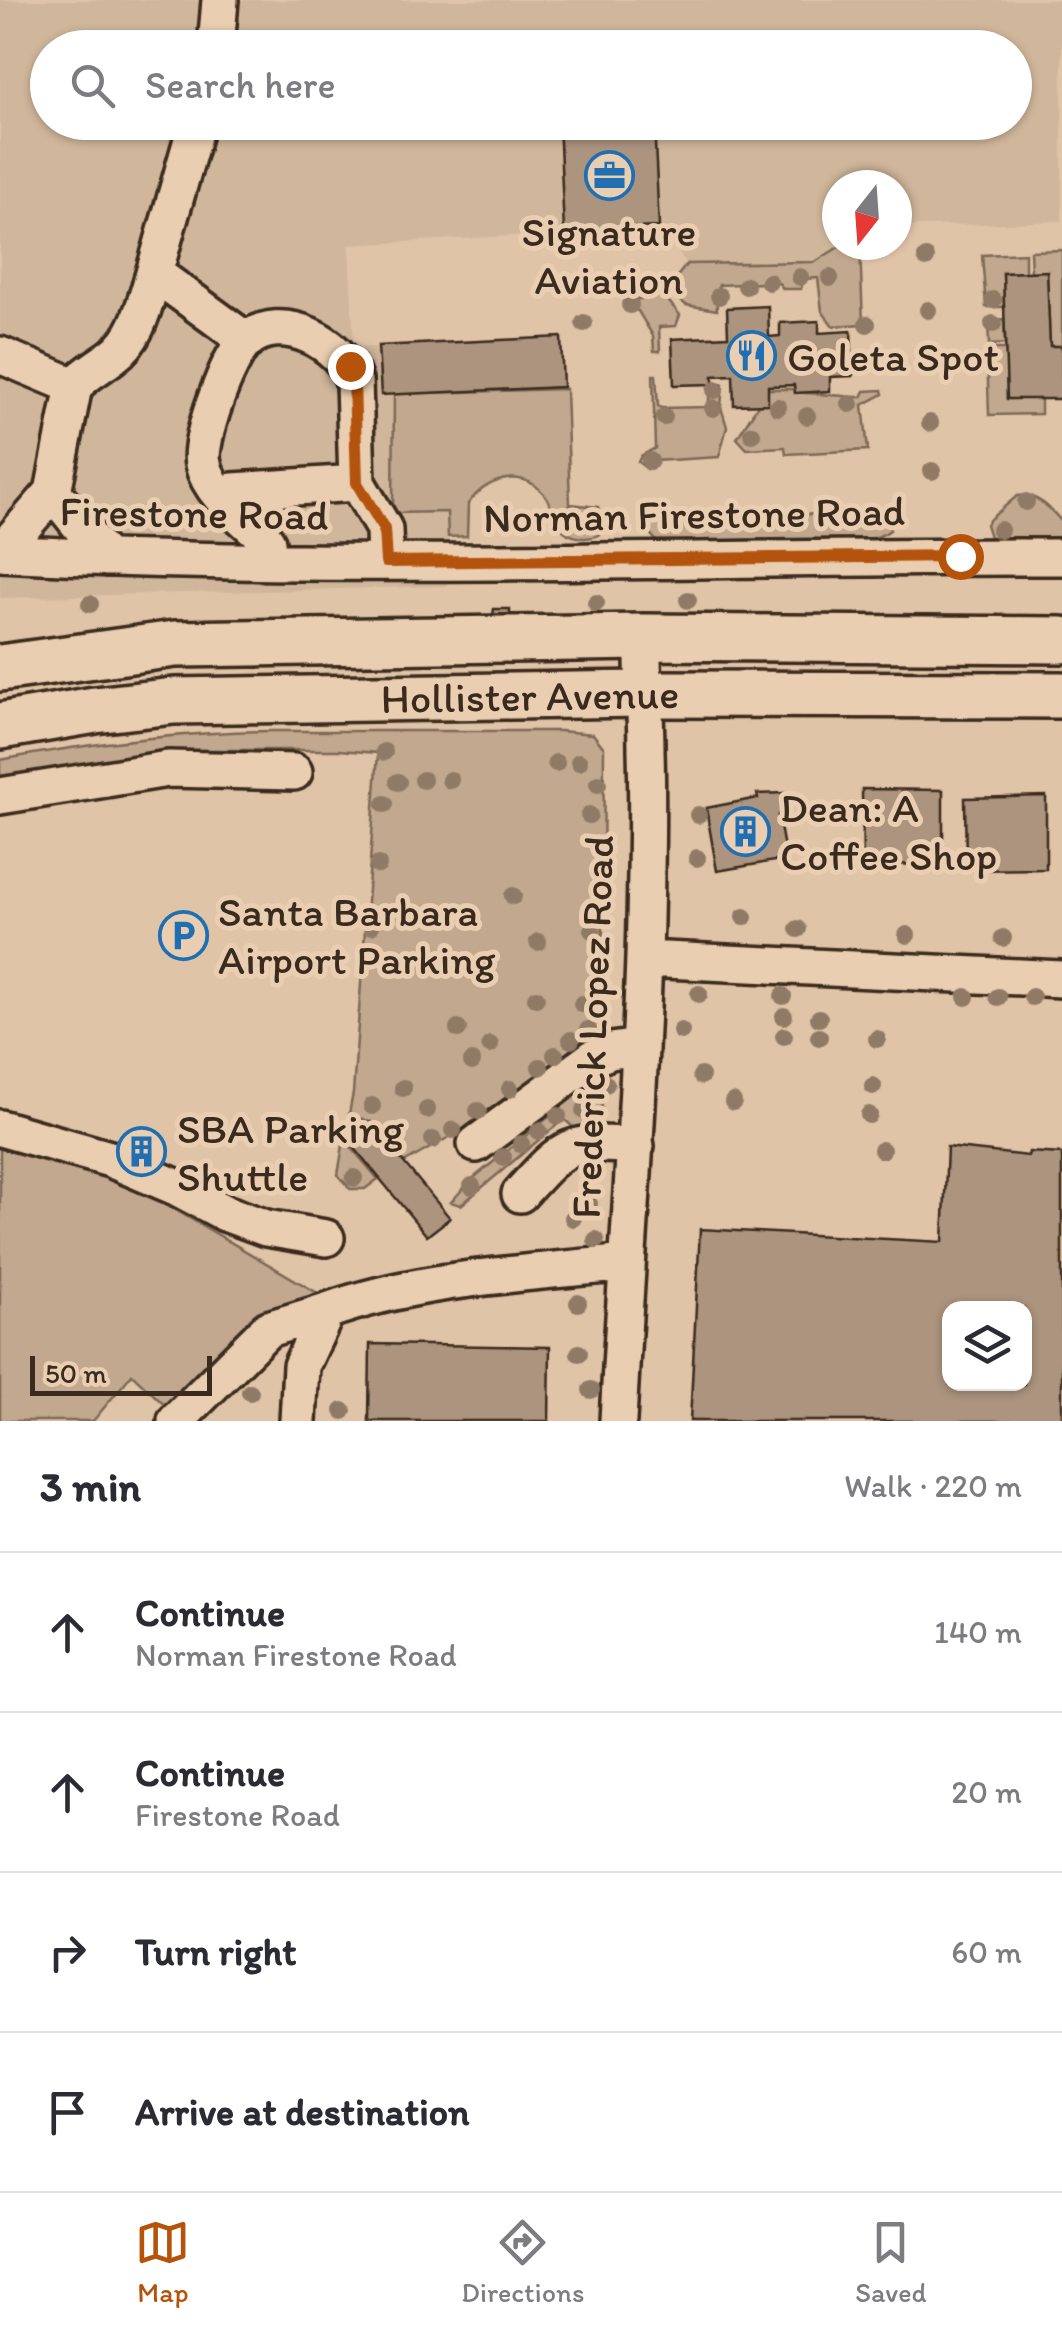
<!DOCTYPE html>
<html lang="en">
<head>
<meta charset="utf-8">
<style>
	:root { --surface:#fff; --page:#f7f7f7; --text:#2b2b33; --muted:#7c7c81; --line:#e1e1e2; --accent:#b45309 }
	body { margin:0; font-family:Itim,sans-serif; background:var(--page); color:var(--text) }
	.controls { position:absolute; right:30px; bottom:30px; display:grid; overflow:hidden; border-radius:20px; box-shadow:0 2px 8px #0004 }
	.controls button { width:90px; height:90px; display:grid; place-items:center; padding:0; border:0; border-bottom:2px solid var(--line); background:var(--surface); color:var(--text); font:50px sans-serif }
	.compass { position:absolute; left:822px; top:170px; width:90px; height:90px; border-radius:50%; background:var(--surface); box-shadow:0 2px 8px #0004; rotate:197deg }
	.scale { position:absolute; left:30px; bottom:25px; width:182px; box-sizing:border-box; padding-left:10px; border:5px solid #3b2a1e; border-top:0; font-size:28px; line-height:35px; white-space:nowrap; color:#3b2a1e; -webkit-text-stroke:8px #eaceb1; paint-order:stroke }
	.stop { position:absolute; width:30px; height:30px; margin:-22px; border:8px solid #b45309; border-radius:50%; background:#fff }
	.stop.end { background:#b45309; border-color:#fff; box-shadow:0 2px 10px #0008 }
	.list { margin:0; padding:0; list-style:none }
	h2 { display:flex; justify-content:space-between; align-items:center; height:130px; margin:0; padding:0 40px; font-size:42px }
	h2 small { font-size:32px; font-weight:400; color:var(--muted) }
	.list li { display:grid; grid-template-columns:65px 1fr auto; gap:30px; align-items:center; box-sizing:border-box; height:160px; padding:0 40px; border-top:2px solid var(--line) }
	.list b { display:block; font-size:38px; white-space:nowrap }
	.list p { margin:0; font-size:32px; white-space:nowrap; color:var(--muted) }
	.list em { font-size:32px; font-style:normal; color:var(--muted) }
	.icon { flex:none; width:55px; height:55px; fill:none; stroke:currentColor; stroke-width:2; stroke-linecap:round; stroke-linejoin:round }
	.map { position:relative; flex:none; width:1062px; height:1421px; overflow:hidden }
	.search { position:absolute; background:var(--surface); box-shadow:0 2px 8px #0004; left:30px; right:30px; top:30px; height:110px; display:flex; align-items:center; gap:25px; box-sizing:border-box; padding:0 35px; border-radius:55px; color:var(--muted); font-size:38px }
	.sheet { height:770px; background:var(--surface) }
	nav { display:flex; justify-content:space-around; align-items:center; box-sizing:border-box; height:140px; border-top:2px solid var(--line); background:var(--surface); font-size:28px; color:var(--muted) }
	nav a { display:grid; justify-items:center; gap:5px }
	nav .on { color:var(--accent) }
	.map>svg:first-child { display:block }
	.built { fill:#d0b69b; fill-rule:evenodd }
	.green { fill:#c1a88f; stroke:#7e6956; stroke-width:2.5 }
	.building { fill:#ac947e; stroke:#3b2a1e; stroke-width:2.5; fill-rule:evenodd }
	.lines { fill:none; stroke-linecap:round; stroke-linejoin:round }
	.minor-casing { stroke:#3b2a1e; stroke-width:42 }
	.major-casing { stroke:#3b2a1e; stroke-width:52 }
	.minor { stroke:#eaceb1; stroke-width:35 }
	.major { stroke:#eaceb1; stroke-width:45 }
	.tree { fill:#907a65 }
	.route { stroke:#b45309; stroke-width:12 }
	.labels { text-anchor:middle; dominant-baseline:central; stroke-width:10; stroke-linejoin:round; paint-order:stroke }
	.poi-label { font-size:42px; fill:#3b2a1e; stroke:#eaceb1; text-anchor:start }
	.street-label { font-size:42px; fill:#3b2a1e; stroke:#eaceb1 }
</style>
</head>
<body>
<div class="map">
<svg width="1062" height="1421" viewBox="0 0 1062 1421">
	<rect width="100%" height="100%" fill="#e0c4a8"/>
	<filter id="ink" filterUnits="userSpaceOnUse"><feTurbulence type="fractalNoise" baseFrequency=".01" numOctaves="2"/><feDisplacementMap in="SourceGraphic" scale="20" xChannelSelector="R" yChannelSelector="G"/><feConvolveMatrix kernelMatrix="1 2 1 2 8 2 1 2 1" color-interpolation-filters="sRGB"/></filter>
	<g filter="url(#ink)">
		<!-- built -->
		<path class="built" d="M0,0H1062V221L897,227V185H837V245H842L815,262L687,264L660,228L349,245L354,347H379L382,396L394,394L393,512H448L447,586L0,598ZM48,48H1014V122H48Z"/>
		<!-- green -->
		<path class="green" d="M842,245H860L863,324L833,326L822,311L818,278L804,279L801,289H783L780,284L769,279L763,283L719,285L716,292L717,310L686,305L672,294L671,284L687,264L815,262Z
			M1062,250V346H1050L1047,272H1031L1030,251Z
			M1025,253V272L1003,273L1004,307H986L982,255Z
			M655,292L665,297L680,315L676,326L659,327L660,351H654L653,336L638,311L627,307L625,300L640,299Z
			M1004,319L1005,344L989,345L988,321Z
			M987,349H1006L1007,399L1041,398V414L989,415Z
			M653,375H656L658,406L661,408L706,407L709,404V384H723L721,407L727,427L719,457L654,461L647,469L638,462L641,456L655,448Z
			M566,389L570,504L598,507L606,529C593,543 569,540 557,524C551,515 552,503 544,494C521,467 486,479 468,504L467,536L448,537L447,512L393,513L394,394Z
			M768,389H794L795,392L856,397H862L865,391L882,390L883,394L863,405L868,450L786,454L785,447L747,449L737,438Z
			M1017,496C1037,493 1050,508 1062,522V541L990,537L986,524L990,519Z
			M885,507L890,530C860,556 704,544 659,544L643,525V509H649L656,520L873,512Z
			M272,731H560L593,734L604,748L602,1035L484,1117L404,1163L371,1122L349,1114L353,1093L378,753L339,750H194L138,755L0,777V760C91,743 180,732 272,731Z
			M602,1074C602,1094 606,1115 590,1129H575L564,1119L461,1205L451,1202L471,1180Z
			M344,1139L378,1179L365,1189H350L338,1175Z
			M0,1142L121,1178L326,1298L173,1413L132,1374L93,1421H0Z"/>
		<!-- building -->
		<path class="building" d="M559,122H654L659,227L564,231Z
			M1047,271L1050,346H1062V399H1007L1003,273Z
			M768,306L769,337L780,336V323L819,321V333L851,331L853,376L830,377V391L795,393L794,385L768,386V404L734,405L733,375L713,376V384L674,385L672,339L728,336L727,308Z
			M561,337L563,387L381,395L378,346Z
			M494,609H510V616L493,615Z
			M862,789L943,790V864L863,865Z
			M785,793V815H778L786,859L717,871L706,808L758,798L757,794Z
			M1046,796V869L966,870L965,798Z
			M370,1122L450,1218L427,1236L348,1140Z
			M947,1147L1028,1156L1029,1152L1062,1154V1421H690L700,1229L943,1242ZM950,1308H1024V1384H950Z
			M370,1344L550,1347L549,1421H369Z"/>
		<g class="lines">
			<defs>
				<path id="minor" d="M216,48L220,0
					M197,122L153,277L165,281L247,341
					M0,355L74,386
					M53,492L106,558
					M225,500L233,491L357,483
					M0,553C353,572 708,556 1062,557
					M0,553L53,492L74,386C86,373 99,367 113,356C138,338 144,305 153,277
					M269,561L267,542L262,535C241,515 210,494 203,464C197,442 228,357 246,341C281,310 342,343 354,381L357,483L384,529L385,562
					M0,796L168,769L294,772
					M644,959L1062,979
					M0,1128L110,1159L178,1188L225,1213L266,1228L326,1238
					M476,1144L593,1058L610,1051L640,1047
					M520,1194C565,1144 568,1140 636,1146
					M176,1421L268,1329L327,1311
					M298,1421L301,1366L327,1311C422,1277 526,1274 626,1263
					M618,1421C626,1266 639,1112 644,957C646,888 648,819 646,751C646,713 642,675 643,637"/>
				<path id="major" d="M0,668L175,644L643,637L1062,640
					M0,726L95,710L174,701L642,694L1062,695"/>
			</defs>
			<!-- minor casing -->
			<use href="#minor" class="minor-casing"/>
			<!-- major casing -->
			<use href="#major" class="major-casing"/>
			<!-- minor -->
			<use href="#minor" class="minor"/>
			<!-- major -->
			<use href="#major" class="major"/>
		</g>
		<!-- trees -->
		<g class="tree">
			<circle cx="926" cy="258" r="9"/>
			<circle cx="800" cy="277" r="9"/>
			<circle cx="830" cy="278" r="9"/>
			<circle cx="769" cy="282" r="9"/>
			<circle cx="746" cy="286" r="9"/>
			<circle cx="719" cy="296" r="9"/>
			<circle cx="993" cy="300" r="9"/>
			<circle cx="630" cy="305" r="9"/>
			<circle cx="928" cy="310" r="9"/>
			<circle cx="584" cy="323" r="9"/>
			<circle cx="867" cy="324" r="9"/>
			<circle cx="993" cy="324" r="9"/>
			<circle cx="927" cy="365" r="9"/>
			<circle cx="715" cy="390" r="9"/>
			<circle cx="850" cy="404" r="9"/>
			<circle cx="778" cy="407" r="9"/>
			<circle cx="713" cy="408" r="9"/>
			<circle cx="807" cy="416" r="9"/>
			<circle cx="664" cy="417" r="9"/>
			<circle cx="930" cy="423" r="9"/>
			<circle cx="752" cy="434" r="9"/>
			<circle cx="650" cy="461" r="9"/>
			<circle cx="932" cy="471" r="9"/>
			<circle cx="1026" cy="502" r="9"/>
			<circle cx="570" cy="514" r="9"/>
			<circle cx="1000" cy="530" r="9"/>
			<circle cx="688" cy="600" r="9"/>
			<circle cx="596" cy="603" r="9"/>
			<circle cx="90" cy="604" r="9"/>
			<circle cx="384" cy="752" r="9"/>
			<circle cx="579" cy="762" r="9"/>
			<circle cx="556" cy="763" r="9"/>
			<circle cx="423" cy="780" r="9"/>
			<circle cx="450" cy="780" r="9"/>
			<circle cx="398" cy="782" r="9"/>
			<circle cx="598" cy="784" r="9"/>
			<circle cx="385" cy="804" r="9"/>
			<circle cx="589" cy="815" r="9"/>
			<circle cx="698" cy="815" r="9"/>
			<circle cx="697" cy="858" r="9"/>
			<circle cx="378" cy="865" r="9"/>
			<circle cx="513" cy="896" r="9"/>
			<circle cx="744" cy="917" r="9"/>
			<circle cx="371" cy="926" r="9"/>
			<circle cx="798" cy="929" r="9"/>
			<circle cx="592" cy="930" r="9"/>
			<circle cx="907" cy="935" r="9"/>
			<circle cx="1003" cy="938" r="9"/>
			<circle cx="538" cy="942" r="9"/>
			<circle cx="699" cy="994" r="9"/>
			<circle cx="783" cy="996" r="9"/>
			<circle cx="966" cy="997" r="9"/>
			<circle cx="998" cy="997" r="9"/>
			<circle cx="1032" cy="997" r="9"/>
			<circle cx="536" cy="998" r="9"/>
			<circle cx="582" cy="1004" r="9"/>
			<circle cx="784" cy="1016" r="9"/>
			<circle cx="819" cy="1018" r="9"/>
			<circle cx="458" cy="1029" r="9"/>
			<circle cx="588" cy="1030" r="9"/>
			<circle cx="681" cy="1031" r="9"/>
			<circle cx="784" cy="1036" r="9"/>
			<circle cx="819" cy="1037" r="9"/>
			<circle cx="877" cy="1039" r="9"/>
			<circle cx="571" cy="1040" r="9"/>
			<circle cx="490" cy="1045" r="9"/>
			<circle cx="555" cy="1055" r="9"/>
			<circle cx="472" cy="1062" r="9"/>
			<circle cx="540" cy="1067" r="9"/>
			<circle cx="701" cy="1076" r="9"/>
			<circle cx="606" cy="1084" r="9"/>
			<circle cx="873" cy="1086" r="9"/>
			<circle cx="403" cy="1088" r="9"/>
			<circle cx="510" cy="1089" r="9"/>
			<circle cx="733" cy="1102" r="9"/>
			<circle cx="372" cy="1106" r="9"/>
			<circle cx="427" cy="1110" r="9"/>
			<circle cx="478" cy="1111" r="9"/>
			<circle cx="584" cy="1111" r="9"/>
			<circle cx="869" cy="1115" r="9"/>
			<circle cx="558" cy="1116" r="9"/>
			<circle cx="453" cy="1130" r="9"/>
			<circle cx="539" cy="1131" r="9"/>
			<circle cx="433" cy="1140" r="9"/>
			<circle cx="521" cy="1144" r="9"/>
			<circle cx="882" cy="1150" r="9"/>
			<circle cx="503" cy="1157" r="9"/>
			<circle cx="354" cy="1178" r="9"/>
			<circle cx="472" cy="1186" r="9"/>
			<circle cx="589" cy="1204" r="9"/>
			<circle cx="573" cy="1218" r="9"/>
			<circle cx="596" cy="1240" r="9"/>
			<circle cx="578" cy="1303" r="9"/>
			<circle cx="579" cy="1353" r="9"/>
			<circle cx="591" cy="1390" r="9"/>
			<circle cx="250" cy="1392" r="9"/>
			<circle cx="343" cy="1411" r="9"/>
		</g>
	</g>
	<g class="lines" filter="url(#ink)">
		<!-- route -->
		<path class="route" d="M350,366L354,381L357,483L384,529L386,562L960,556"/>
	</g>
	<!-- icons -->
	<defs>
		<symbol id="office-ring" viewBox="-11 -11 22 22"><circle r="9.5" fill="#eaceb1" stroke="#1f6fb2" stroke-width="1.5"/><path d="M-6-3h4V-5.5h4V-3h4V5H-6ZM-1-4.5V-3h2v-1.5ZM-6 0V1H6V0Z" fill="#1f6fb2"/></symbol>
		<symbol id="restaurant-ring" viewBox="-11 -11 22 22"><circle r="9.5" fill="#eaceb1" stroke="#1f6fb2" stroke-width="1.5"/><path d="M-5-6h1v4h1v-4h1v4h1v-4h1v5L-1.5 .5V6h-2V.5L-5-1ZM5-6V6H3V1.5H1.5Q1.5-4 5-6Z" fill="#1f6fb2"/></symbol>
		<symbol id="building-ring" viewBox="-11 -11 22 22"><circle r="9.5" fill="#eaceb1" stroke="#1f6fb2" stroke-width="1.5"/><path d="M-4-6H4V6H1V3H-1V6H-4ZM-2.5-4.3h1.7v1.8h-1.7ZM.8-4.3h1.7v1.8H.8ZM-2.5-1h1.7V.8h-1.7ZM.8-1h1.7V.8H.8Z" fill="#1f6fb2"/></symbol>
		<symbol id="parking-ring" viewBox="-11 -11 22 22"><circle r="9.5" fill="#eaceb1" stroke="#1f6fb2" stroke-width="1.5"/><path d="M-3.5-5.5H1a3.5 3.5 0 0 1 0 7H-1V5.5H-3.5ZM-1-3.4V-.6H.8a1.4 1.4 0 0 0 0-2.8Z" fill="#1f6fb2"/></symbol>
	</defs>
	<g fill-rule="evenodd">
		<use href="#office-ring" x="582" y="148" width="55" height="55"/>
		<use href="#restaurant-ring" x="724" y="328" width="55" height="55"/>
		<use href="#building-ring" x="718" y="804" width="55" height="55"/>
		<use href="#parking-ring" x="156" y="908" width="55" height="55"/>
		<use href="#building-ring" x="114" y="1124" width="55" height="55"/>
	</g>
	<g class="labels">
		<!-- poi labels -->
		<g class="poi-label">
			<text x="609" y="231" text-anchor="middle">Signature<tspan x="609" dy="48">Aviation</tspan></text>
			<text x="787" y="356">Goleta Spot</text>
			<text x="780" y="807">Dean: A<tspan x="780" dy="48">Coffee Shop</tspan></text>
			<text x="218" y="911">Santa Barbara<tspan x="218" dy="48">Airport Parking</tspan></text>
			<text x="177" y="1128">SBA Parking<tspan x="177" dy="48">Shuttle</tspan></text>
		</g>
		<!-- street labels -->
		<g class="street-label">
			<text transform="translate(194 513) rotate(1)">Firestone Road</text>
			<text transform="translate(694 514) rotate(-1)">Norman Firestone Road</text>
			<text transform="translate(530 696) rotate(-1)">Hollister Avenue</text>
			<text transform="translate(592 1027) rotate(-88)">Frederick Lopez Road</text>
		</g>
	</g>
</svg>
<div class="controls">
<button><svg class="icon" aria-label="layers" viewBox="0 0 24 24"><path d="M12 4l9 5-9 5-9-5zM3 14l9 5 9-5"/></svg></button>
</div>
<svg class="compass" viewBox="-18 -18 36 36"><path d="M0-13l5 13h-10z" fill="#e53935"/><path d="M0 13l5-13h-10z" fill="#7c7c81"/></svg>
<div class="scale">50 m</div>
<div class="stop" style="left:960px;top:556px"></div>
<div class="stop end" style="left:350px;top:366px"></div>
<div class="search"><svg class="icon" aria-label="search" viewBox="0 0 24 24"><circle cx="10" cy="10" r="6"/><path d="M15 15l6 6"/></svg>Search here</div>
</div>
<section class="sheet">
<h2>3 min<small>Walk · 220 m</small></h2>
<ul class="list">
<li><svg class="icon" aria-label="ahead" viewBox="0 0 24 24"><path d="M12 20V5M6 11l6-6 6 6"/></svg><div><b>Continue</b><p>Norman Firestone Road</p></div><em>140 m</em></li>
<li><svg class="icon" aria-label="ahead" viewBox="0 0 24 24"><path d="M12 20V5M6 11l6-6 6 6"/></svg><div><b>Continue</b><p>Firestone Road</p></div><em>20 m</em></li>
<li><svg class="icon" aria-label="right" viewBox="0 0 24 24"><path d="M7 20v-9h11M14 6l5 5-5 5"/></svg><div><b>Turn right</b></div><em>60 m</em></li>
<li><svg class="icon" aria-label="arrive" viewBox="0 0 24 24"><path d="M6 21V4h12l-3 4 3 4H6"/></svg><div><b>Arrive at destination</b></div></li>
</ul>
</section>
<nav>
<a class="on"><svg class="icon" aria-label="map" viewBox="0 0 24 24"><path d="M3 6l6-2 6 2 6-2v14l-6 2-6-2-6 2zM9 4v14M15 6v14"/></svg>Map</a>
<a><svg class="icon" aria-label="directions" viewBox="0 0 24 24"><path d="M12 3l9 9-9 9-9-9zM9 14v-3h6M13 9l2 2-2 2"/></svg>Directions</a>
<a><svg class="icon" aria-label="saved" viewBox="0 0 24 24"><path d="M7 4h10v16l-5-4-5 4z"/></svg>Saved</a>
</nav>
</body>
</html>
